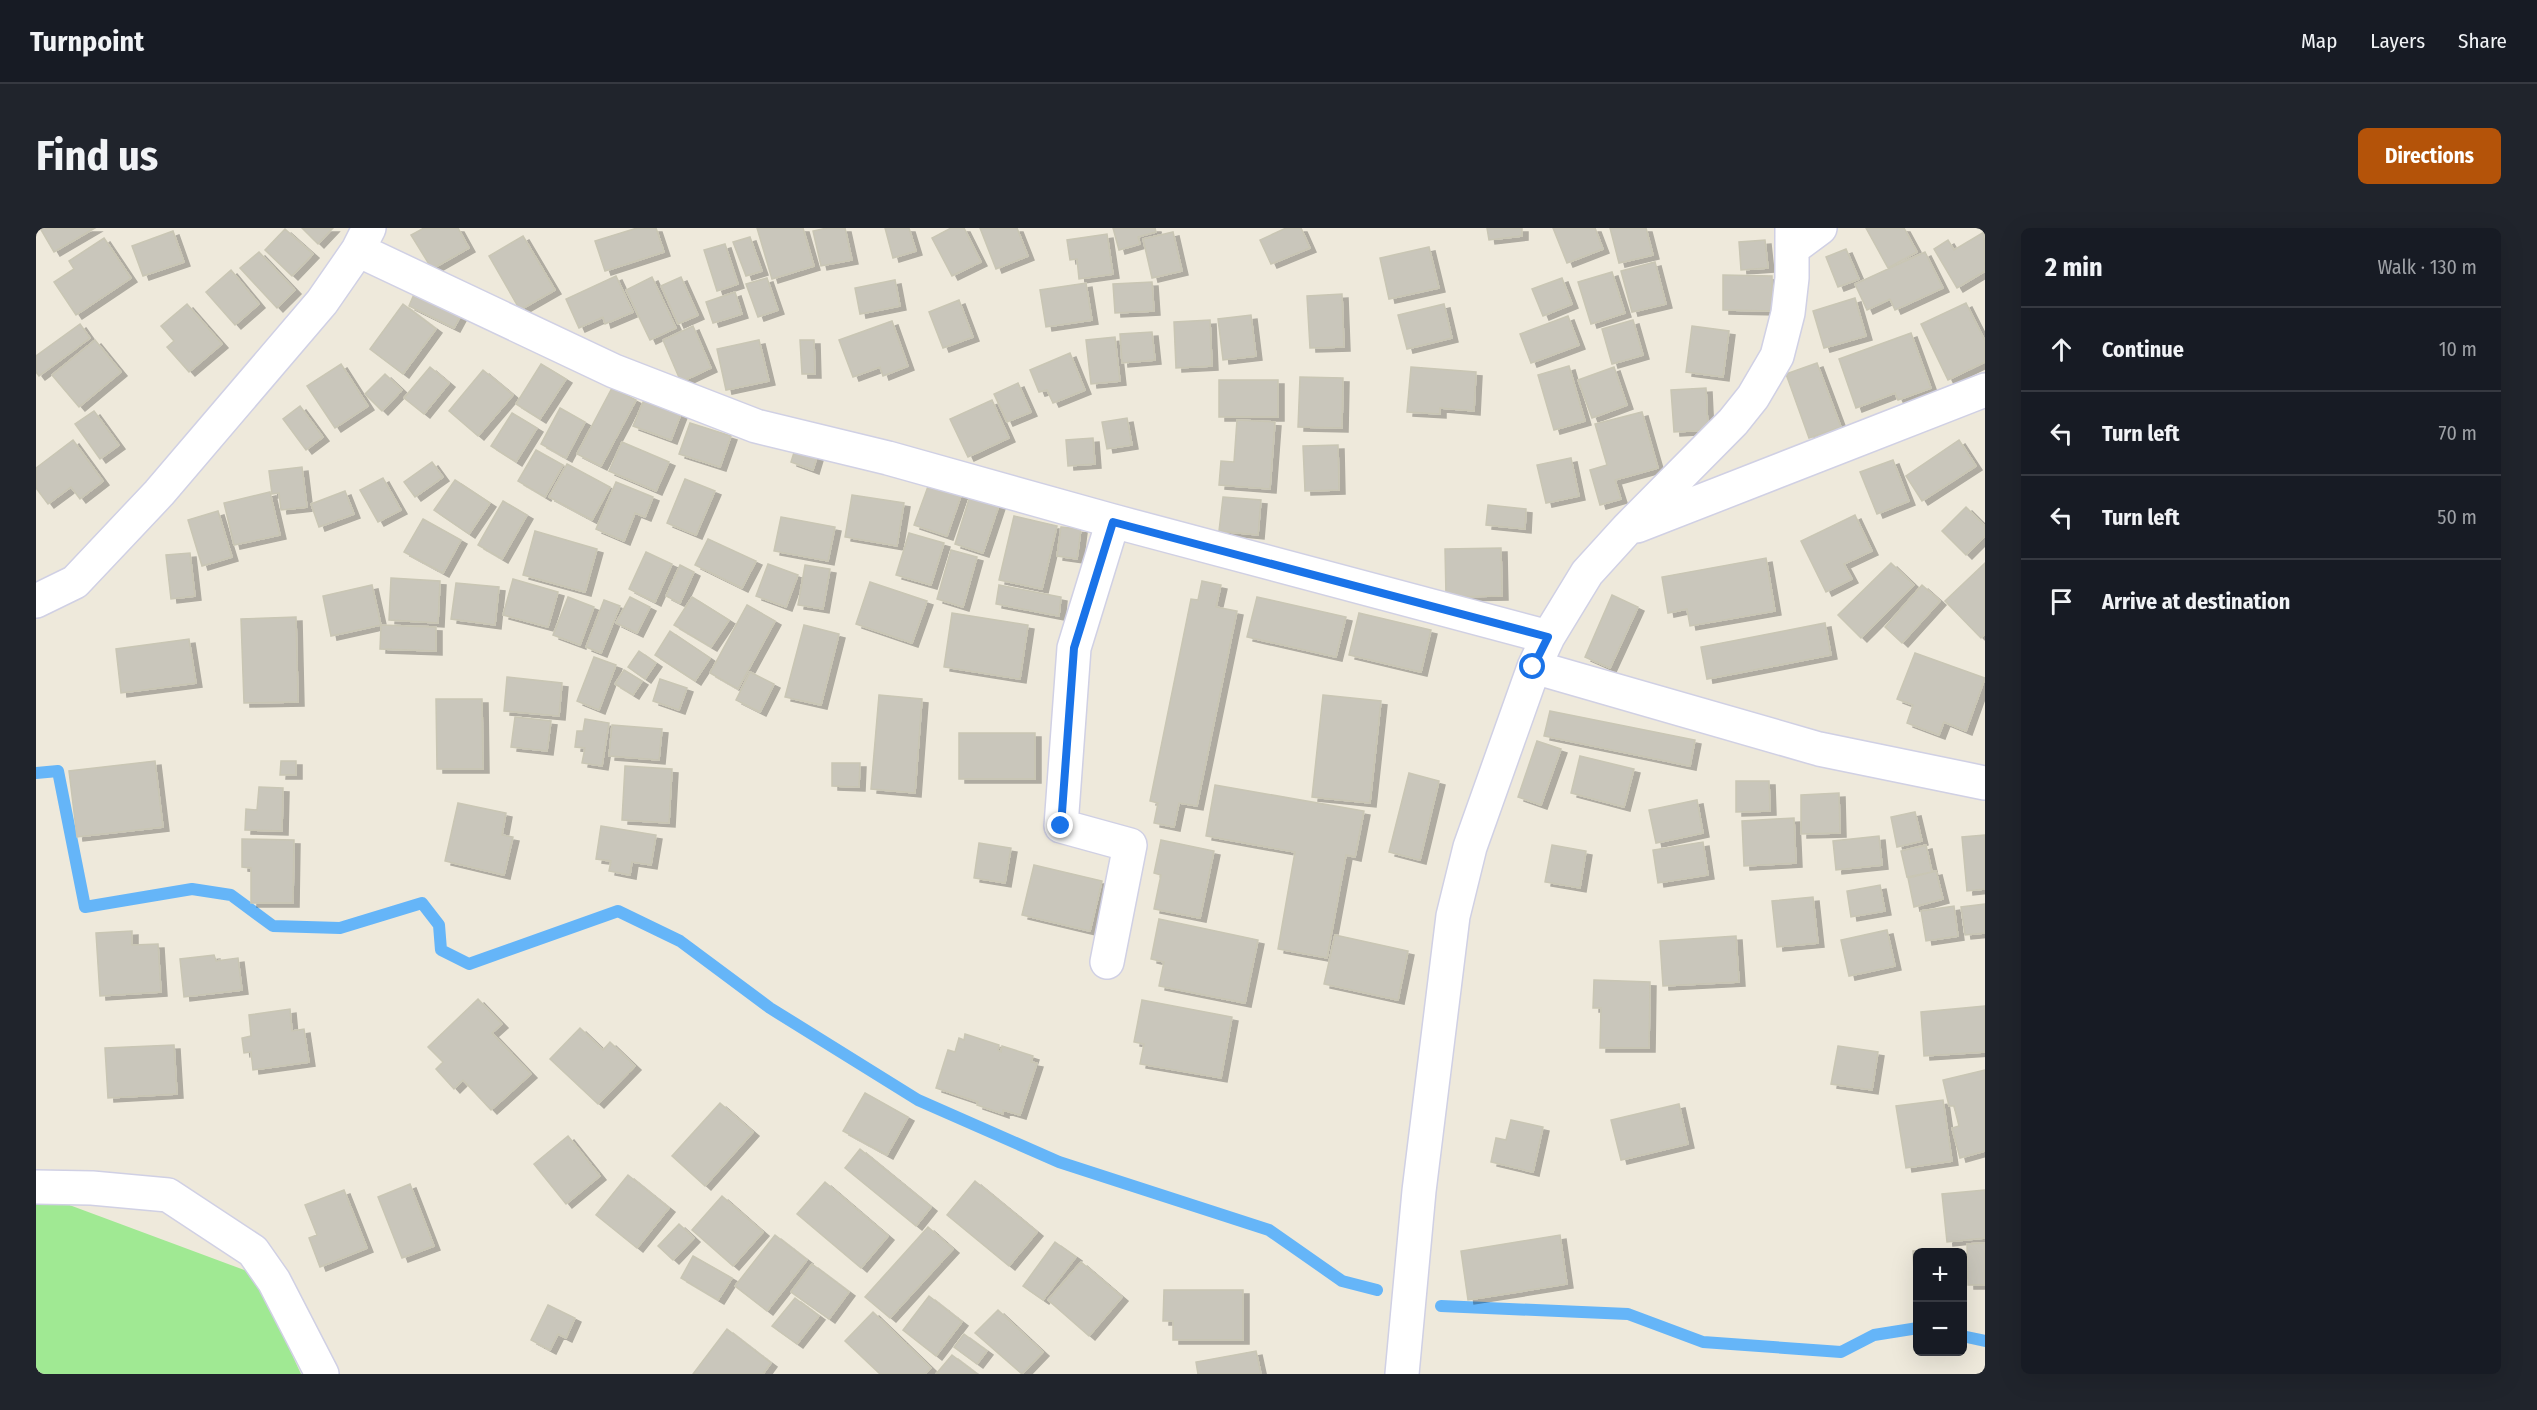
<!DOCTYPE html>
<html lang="en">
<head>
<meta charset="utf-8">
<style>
	:root { --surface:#171b24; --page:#20242c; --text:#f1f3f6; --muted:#9ea1a6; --line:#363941; --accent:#b45309 }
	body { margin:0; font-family:"Fira Sans Condensed",sans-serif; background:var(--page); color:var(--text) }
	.controls { position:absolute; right:18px; bottom:18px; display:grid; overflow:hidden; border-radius:9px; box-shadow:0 6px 24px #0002 }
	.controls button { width:54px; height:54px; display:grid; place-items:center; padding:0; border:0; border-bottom:2px solid var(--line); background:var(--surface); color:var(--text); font:30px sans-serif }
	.stop { position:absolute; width:18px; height:18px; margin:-14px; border:4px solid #1a73e8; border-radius:50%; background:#fff }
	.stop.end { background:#1a73e8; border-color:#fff; box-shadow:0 2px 6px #0008 }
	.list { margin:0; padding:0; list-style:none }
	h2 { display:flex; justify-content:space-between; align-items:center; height:78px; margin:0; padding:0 24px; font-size:26px }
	h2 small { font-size:20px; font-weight:400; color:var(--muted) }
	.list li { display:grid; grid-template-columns:39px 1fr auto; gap:18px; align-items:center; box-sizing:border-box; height:84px; padding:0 24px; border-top:2px solid var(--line) }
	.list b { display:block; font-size:22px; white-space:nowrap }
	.list em { font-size:20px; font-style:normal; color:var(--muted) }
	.icon { flex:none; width:33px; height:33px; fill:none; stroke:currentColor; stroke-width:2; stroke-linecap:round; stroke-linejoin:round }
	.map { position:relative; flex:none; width:1949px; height:1146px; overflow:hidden; border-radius:9px }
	header { display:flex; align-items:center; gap:36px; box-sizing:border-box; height:84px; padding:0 30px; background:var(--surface); border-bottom:2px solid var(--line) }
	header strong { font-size:28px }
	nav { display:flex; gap:33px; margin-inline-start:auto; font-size:21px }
	.intro { display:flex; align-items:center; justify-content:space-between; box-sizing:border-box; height:144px; padding:0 36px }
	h1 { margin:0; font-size:42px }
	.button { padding:15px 27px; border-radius:9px; background:var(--accent); color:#fff; font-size:21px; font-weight:700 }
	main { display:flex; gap:36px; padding:0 36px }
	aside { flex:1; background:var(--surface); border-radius:9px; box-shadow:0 6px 24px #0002 }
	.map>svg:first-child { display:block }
	.green { fill:#a0e993 }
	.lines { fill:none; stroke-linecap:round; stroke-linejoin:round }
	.stream { stroke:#65b5f8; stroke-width:12 }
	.building { fill:#c9c6bb; stroke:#c9c6b4; stroke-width:1.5; filter:url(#shadow) }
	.minor-casing { stroke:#d0d0e4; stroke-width:36 }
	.minor { stroke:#fff; stroke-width:33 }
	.route { stroke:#1a73e8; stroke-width:8 }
</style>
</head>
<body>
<header>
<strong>Turnpoint</strong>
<nav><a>Map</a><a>Layers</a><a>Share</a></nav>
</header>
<div class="intro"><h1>Find us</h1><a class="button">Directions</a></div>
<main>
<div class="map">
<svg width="1949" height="1146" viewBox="0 0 1949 1146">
	<defs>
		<filter id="shadow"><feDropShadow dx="6" dy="4" stdDeviation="0" flood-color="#0004"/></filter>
	</defs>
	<rect width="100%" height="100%" fill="#eee9db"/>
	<!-- green -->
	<path class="green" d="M0,973L28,975L219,1046L265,1146H0Z"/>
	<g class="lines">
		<!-- stream -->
		<path class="stream" d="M0,545L22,543L49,679L156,661L195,667L237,698L304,700L386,675L403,697L405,722L433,736L582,683L644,713L734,780L882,872L1023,934L1233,1002L1306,1053L1341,1062
			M1405,1078L1592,1086L1667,1114L1805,1124L1838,1107L1882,1100
			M1926,1108L1949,1113"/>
	</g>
	<!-- building -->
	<path class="building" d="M4,0H59L18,24Z
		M266,0H297L282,16Z
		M388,0H422L433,20L396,41L375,7Z
		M601,0H620L628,24L569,43L559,13Z
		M721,0H767L778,38L736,51Z
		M791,0H809L816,32L785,38L777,3Z
		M849,0H873L880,23L857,30Z
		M915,0H928L945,34L916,48L896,10Z
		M944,0H981L992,28L960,41Z
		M1077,0H1119L1120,4L1102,9L1104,16L1083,22Z
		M1250,0H1265L1274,20L1235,36L1224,12Z
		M1451,0H1486V8L1453,12Z
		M1517,0H1559L1567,21L1531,35Z
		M1574,0H1610L1617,27L1583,35Z
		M1830,0H1868L1881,24L1852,40Z
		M249,1L277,26L256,48L229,22Z
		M137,3L148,34L107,48L96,18Z
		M1137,4L1146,43L1116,50L1107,11Z
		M1948,4L1949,43L1921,60L1898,21L1912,12L1918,22Z
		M1071,6L1077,46L1043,51L1041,31L1034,32L1031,12Z
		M487,8L519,62L484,82L453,28Z
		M714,9L726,43L710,48L697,14Z
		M68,10L95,50L40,87L18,54L38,41L33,33Z
		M1729,12L1732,40L1705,42L1703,14Z
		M689,16L702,56L681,63L668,22Z
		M1393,19L1403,60L1353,71L1344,30Z
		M1810,21L1823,51L1802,59L1790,29Z
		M223,24L259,62L241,80L204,40Z
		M1889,24L1907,60L1859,82L1854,71L1831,82L1819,56Z
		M1619,34L1630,76L1596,84L1585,43Z
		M195,42L223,76L199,97L170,64Z
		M1576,44L1589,85L1555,96L1542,54Z
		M1687,47L1736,48V83L1687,82Z
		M580,48L597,84L569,96L567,89L543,100L530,71Z
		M616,49L640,100L614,112L590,62Z
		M645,49L662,87L642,96L625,58Z
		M731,50L742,82L722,89L710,56Z
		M1526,50L1536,76L1507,88L1496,61Z
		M859,52L864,78L824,86L819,60Z
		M1116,54L1118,83L1079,85L1077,56Z
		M1050,55L1056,92L1010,99L1004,62Z
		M379,64L425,87L418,100L373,78Z
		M699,64L706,86L677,95L670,74Z
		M1306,66L1308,119L1274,120L1271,68Z
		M1819,70L1830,108L1788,120L1777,83Z
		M923,72L937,109L907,120L893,84Z
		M1930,75L1949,113V134L1912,152L1885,96Z
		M151,76L186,116L153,144L131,119L138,113L125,98Z
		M367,76L400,101L367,146L334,121Z
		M1408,76L1416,110L1371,121L1362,87Z
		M1215,87L1220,128L1187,132L1182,91Z
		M1532,88L1543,117L1495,135L1484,106Z
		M1174,92L1176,138L1140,140L1138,94Z
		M1597,92L1607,127L1576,136L1566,101Z
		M856,93L872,138L847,148L844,139L817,149L803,112Z
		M44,96L54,110L3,148L0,144V128Z
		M657,98L675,140L645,154L627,112Z
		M1656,98L1693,103L1687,149L1650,144Z
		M1116,104L1119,132L1086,135L1084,106Z
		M1875,105L1895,160L1862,172L1859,165L1820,180L1803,131Z
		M1079,109L1084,153L1055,156L1050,112Z
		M59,112L85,144L43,179L16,147Z
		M723,112L733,153L690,162L681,121Z
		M764,112H778L779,146H766Z
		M1034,125L1049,162L1017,175L1011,162L1003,164L994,142Z
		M1781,135L1805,199L1773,210L1750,146Z
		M305,136L332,178L299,200L271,158Z
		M505,136L530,151L504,191L480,176Z
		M1533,138L1549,193L1518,202L1502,147Z
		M394,139L413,155L388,186L368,170Z
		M1375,139L1440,144L1438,183L1404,180V186L1371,184Z
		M1578,139L1591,177L1556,190L1542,152Z
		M447,142L477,167L442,208L413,183Z
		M349,146L366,162L346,183L329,166Z
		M1264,149L1307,150L1306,200L1262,199Z
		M1183,152H1242V189H1183Z
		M982,155L995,184L971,194L958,166Z
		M576,160L600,172L565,238L541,226Z
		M1670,160L1672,202L1638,204L1635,162Z
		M608,172L645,186L635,212L597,198Z
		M956,172L973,210L932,229L914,191Z
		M264,178L287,209L270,222L247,191Z
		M524,180L549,194L530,230L505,216Z
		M58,183L83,217L64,231L39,196Z
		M1606,184L1622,240L1579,252L1585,271L1564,277L1554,242L1571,237L1559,196Z
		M476,185L501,200L480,234L455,218Z
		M1091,190L1096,217L1071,221L1066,194Z
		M1201,192L1239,194L1234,261L1183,257L1185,233L1198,234Z
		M654,195L695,208L684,239L643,226Z
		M1057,210L1059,236L1032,238L1030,212Z
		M37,212L67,253L44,271L35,259L12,276L0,260V240Z
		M1923,212L1940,238L1886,273L1870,248Z
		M586,214L633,234L620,263L573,243Z
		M761,215L783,222L777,242L755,234Z
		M1302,217L1303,262L1269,263L1267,218Z
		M500,222L527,237L509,269L482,253Z
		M1535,230L1543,268L1510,275L1501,237Z
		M1857,232L1873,273L1841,286L1824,244Z
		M396,234L407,249L379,269L368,254Z
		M531,236L574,259L556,292L513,269Z
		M266,239L271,279L245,282L243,265L236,266L233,243Z
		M347,250L365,282L342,294L324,262Z
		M649,251L679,263L660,307L631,295Z
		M419,252L454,275L433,306L398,282Z
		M894,253L926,265L911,308L878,297Z
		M580,254L617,269L609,289L599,285L588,313L560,301Z
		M309,263L318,286L283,299L275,276Z
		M234,264L244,307L198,317L188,275Z
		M816,267L868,275L861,318L809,309Z
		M934,268L963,277L947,325L919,316Z
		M1187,269L1225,272L1222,307L1183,303Z
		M467,273L491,287L466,331L442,317Z
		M1452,277L1490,281L1489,301L1450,297Z
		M1930,279L1949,298V308L1930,327L1906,303Z
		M182,283L196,329L166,338L152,292Z
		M1819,287L1836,323L1808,336L1816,351L1790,364L1765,313Z
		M978,288L1021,298L1006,361L963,352Z
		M745,289L799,299L792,333L738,323Z
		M387,291L425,312L407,345L368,324Z
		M1025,299L1045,301L1041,331L1021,328Z
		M499,303L561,321L549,364L487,347Z
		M873,305L908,315L895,357L860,347Z
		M672,311L720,333L706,360L659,337Z
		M1465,320L1466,368L1410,369L1409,321Z
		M915,322L941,329L927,379L901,371Z
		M610,324L636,336L619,374L593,361Z
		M154,325L159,368L135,371L130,327Z
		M1730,330L1739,383L1654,398L1651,381L1632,385L1626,349Z
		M1855,335L1878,357L1825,410L1802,387Z
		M1949,335V406L1945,410L1909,373Z
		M732,336L762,347L750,379L720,368Z
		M644,337L658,344L644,375L630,368Z
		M769,337L794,341L787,381L762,377Z
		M355,350L404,353L402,395L353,392Z
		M477,351L522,364L512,399L467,387Z
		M1166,353L1185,357L1180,379L1201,383L1161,578L1143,575L1138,599L1118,595L1122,575L1114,573L1155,371L1162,372Z
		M834,354L891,373L876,415L820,396Z
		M420,355L463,359L459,397L415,391Z
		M336,357L345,397L295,408L287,368Z
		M963,357L1025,369L1023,388L960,376Z
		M1886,357L1904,373L1866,415L1849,399Z
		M1576,367L1602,379L1574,440L1549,429Z
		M532,369L558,379L544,417L517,407Z
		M594,369L614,379L601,405L580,395Z
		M656,369L693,392L675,419L638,397Z
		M1221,369L1310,389L1300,429L1211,409Z
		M568,372L584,378L565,425L550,419Z
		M711,377L739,393L702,461L674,445Z
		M916,385L992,397L984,451L908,439Z
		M1323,385L1395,402L1385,444L1313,427Z
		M260,389L262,474L208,475L205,391Z
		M1789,395L1795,427L1671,451L1665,419Z
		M345,397L400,399V423L344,421Z
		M768,397L803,406L785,477L749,469Z
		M634,403L674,430L659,453L619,427Z
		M153,411L160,455L85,465L80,421Z
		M603,423L620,435L609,451L592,439Z
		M1879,425L1949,450L1930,503L1908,494L1903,507L1871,495L1877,477L1861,471Z
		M558,429L580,437L563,482L541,473Z
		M588,442L606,453L597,467L579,456Z
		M714,444L738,456L724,484L700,472Z
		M471,449L526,455L523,488L468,483Z
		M624,451L651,460L643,482L617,473Z
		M843,467L886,471L879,565L835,561Z
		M1287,467L1345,473L1334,575L1276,569Z
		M400,471H446L447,541H401Z
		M1514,483L1659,512L1654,538L1508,508Z
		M479,489L515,493L511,523L475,519Z
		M549,491L573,495L566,538L546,535L549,520L539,519L541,503H547Z
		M576,497L626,501L623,532L573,528Z
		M923,505H999V551H923Z
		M1501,513L1525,521L1505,577L1482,569Z
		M1544,528L1598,541L1588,579L1535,565Z
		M119,533L127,599L41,609L33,543Z
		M245,533H260V547H244Z
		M796,535H824L823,559L796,558Z
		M589,538L636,541L633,595L586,592Z
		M1373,545L1403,553L1384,632L1353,624Z
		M1700,553H1733L1734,583L1700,584Z
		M1179,557L1328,583L1319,629L1310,627L1291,730L1242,721L1259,624L1170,608Z
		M223,559L247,560L246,603L209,602L210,581L221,582Z
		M1803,565L1804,605L1765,606V567Z
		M1661,572L1667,605L1620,615L1613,582Z
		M422,575L470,585L466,607L477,609L468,647L409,633Z
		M1879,584L1886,613L1861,619L1855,589Z
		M1758,590L1760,635L1708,638L1706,593Z
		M565,598L620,607L615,637L596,634L594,647L573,643L575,633L560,631Z
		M1949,607V661L1931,663L1926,609Z
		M1843,608L1846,637L1800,642L1797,613Z
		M206,611L258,612L257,675H215V640L206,639Z
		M1125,612L1178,623L1164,690L1118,681L1125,647L1118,645Z
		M1667,614L1672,647L1622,655L1617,622Z
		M943,615L975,620L969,655L938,650Z
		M1516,617L1550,623L1544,660L1509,654Z
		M1890,617L1896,644L1871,649L1865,623Z
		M998,637L1066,653L1054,703L986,687Z
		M1900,643L1907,671L1878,679L1872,650Z
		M1844,657L1849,683L1815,689L1811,663Z
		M1777,669L1782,715L1741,719L1736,673Z
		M1949,676V705L1929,707L1925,679Z
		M1918,678L1922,708L1890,713L1885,683Z
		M1123,691L1222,712L1209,775L1123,758L1128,734L1115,731Z
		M1851,702L1859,738L1813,748L1805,712Z
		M96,703V717L122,716L125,764L64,768L60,705Z
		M1299,707L1372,723L1362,772L1288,756Z
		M1700,708L1703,754L1627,758L1624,713Z
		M178,727L180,733L202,730L206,762L148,769L144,731Z
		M1558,752L1614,754L1613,820H1564L1565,780H1557Z
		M442,771L466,796L456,805L495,846L455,882L427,852L418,861L400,841L407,834L392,819Z
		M1106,772L1196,789L1185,850L1104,836L1108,816L1098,814Z
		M1949,778V824L1888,828L1885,784Z
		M254,781L256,803L268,801L273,834L217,842L215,824L208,825L206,810L215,808L213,787Z
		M544,800L567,822L574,814L599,838L562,876L514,831Z
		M929,806L963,817L962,822L965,824L966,818L997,828L995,834L1001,835L984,887L967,882V886L941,877L942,874L900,860L912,822L919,824L923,810L928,812Z
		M138,817L141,866L72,870L69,820Z
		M1802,818L1842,824L1836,862L1795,856Z
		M1949,842V923L1924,930L1916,900L1923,898L1918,878H1913L1907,852Z
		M829,865L872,889L851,927L807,903Z
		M1907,872L1916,933L1870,940L1860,878Z
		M684,875L717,904L669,958L636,928Z
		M1643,876L1652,916L1585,932L1575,892Z
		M1475,892L1507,899L1497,944L1455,934L1460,910L1470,912Z
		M532,908L564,948L530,976L498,936Z
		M824,921L895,979L880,998L809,940Z
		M592,947L633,980L601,1020L560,987Z
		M939,953L1001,1004L973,1038L911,987Z
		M789,954L852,1008L825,1040L761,986Z
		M374,956L398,1018L366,1030L342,969Z
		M308,962L331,1020L284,1039L273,1010L281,1007L269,977Z
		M1949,962V1010L1911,1014L1906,966Z
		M686,968L727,1004L697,1038L656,1002Z
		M643,996L658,1010L637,1032L622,1018Z
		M892,999L917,1021L854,1090L829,1069Z
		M739,1007L771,1032L731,1083L699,1058Z
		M1524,1007L1531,1056L1432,1072L1425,1023Z
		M1019,1014L1040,1029L1007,1072L987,1058Z
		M1949,1015V1057H1932L1931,1016Z
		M1913,1022V1024H1882L1880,1089L1877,1023Z
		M657,1028L696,1050L682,1072L645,1050Z
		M1045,1034L1086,1069L1053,1108L1012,1072Z
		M776,1036L813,1064L793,1091L755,1064Z
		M1128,1062H1207V1112H1137V1093H1127Z
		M893,1068L926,1094L900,1128L867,1102Z
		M759,1070L783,1088L761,1116L736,1098Z
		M512,1077L539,1090L530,1110L522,1106L514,1122L495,1112Z
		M962,1082L1007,1124L986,1146L939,1105Z
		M837,1084L895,1140L889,1146H844L809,1113Z
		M691,1101L735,1135L727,1146H657Z
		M928,1106L951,1123L941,1136L918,1119Z
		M1220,1123L1225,1146H1162L1160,1134Z
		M916,1127L941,1146H900Z"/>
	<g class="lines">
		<defs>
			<path id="minor" d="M1757,20L1784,0
				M322,22L578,143L720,198L852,230L1077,293L1512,409
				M1601,298L1949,162
				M0,373L39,354L123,265L286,74L322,22L333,0
				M1498,439L1783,521L1949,555
				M1071,734L1094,617L1025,598L1038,420L1077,293
				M0,959L56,960L132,967L217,1023L238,1053L286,1146
				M1366,1146L1383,963L1417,688L1434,619L1498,439L1512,409L1551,345L1591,301L1697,194L1717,169L1741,128L1752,85L1756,50V0"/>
		</defs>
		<!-- minor casing -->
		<use href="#minor" class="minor-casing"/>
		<!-- minor -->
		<use href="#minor" class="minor"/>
	</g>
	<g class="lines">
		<!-- route -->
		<path class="route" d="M1025,598L1038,420L1077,294L1512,409L1497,439"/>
	</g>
</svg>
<div class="controls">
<button>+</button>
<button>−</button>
</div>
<div class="stop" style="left:1497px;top:439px"></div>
<div class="stop end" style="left:1025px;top:598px"></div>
</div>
<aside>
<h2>2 min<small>Walk · 130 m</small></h2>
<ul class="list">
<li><svg class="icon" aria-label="ahead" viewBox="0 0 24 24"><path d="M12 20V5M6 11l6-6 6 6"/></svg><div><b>Continue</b></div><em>10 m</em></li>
<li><svg class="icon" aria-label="left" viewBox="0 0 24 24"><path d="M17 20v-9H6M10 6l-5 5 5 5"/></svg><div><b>Turn left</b></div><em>70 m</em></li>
<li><svg class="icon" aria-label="left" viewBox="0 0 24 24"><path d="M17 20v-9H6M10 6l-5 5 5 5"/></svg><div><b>Turn left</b></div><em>50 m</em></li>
<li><svg class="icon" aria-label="arrive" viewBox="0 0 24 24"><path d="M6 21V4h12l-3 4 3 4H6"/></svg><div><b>Arrive at destination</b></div></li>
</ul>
</aside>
</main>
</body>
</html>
